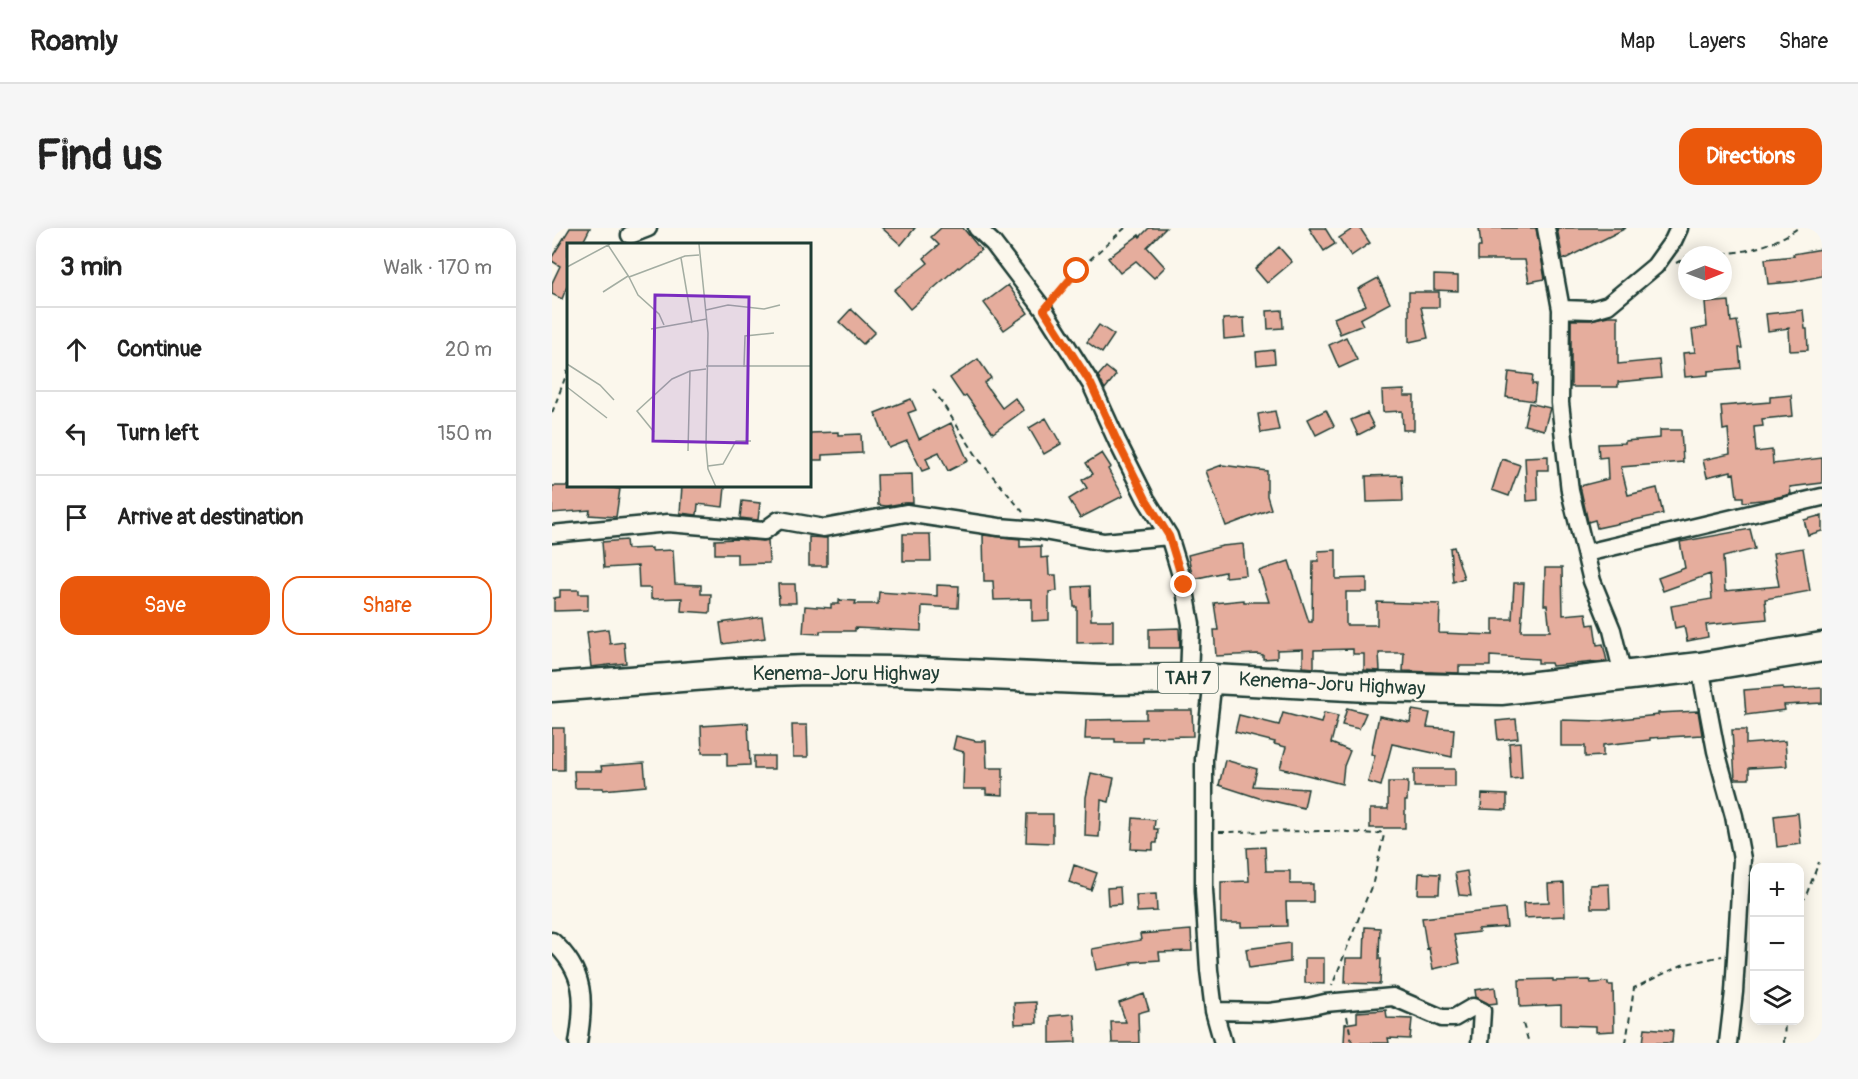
<!DOCTYPE html>
<html lang="en">
<head>
<meta charset="utf-8">
<style>
	:root { --surface:#fff; --page:#f6f6f6; --text:#222; --muted:#767676; --line:#e0e0e0; --accent:#ea580c }
	body { margin:0; font-family:Pangolin,sans-serif; background:var(--page); color:var(--text) }
	.controls { position:absolute; right:18px; bottom:18px; display:grid; overflow:hidden; border-radius:12px; box-shadow:0 3px 15px #0003 }
	.controls button { width:54px; height:54px; display:grid; place-items:center; padding:0; border:0; border-bottom:2px solid var(--line); background:var(--surface); color:var(--text); font:30px sans-serif }
	.compass { position:absolute; left:1126px; top:18px; width:54px; height:54px; border-radius:50%; background:var(--surface); box-shadow:0 3px 15px #0003; rotate:89deg }
	.stop { position:absolute; width:18px; height:18px; margin:-14px; border:4px solid #ea580c; border-radius:50%; background:#fff }
	.stop.end { background:#ea580c; border-color:#fff; box-shadow:0 2px 6px #0008 }
	.list { margin:0; padding:0; list-style:none }
	h2 { display:flex; justify-content:space-between; align-items:center; height:78px; margin:0; padding:0 24px; font-size:26px }
	h2 small { font-size:20px; font-weight:400; color:var(--muted) }
	.list li { display:grid; grid-template-columns:39px 1fr auto; gap:18px; align-items:center; box-sizing:border-box; height:84px; padding:0 24px; border-top:2px solid var(--line) }
	.list b { display:block; font-size:22px; white-space:nowrap }
	.list em { font-size:20px; font-style:normal; color:var(--muted) }
	.actions { display:flex; gap:12px; padding:18px 24px }
	.actions a { flex:1; padding:14px 0; border:2px solid var(--accent); border-radius:18px; text-align:center; font-size:21px; color:var(--accent) }
	.actions .main { background:var(--accent); color:#fff }
	.icon { flex:none; width:33px; height:33px; fill:none; stroke:currentColor; stroke-width:2; stroke-linecap:round; stroke-linejoin:round }
	.map { position:relative; flex:none; width:1270px; height:815px; overflow:hidden; border-radius:18px }
	header { display:flex; align-items:center; gap:36px; box-sizing:border-box; height:84px; padding:0 30px; background:var(--surface); border-bottom:2px solid var(--line) }
	header strong { font-size:28px }
	nav { display:flex; gap:33px; margin-inline-start:auto; font-size:21px }
	.intro { display:flex; align-items:center; justify-content:space-between; box-sizing:border-box; height:144px; padding:0 36px }
	h1 { margin:0; font-size:42px }
	.button { padding:15px 27px; border-radius:18px; background:var(--accent); color:#fff; font-size:21px; font-weight:700 }
	main { display:flex; gap:36px; padding:0 36px }
	aside { flex:1; background:var(--surface); border-radius:18px; box-shadow:0 3px 15px #0003 }
	.map>svg:first-child { display:block }
	.building { fill:#e5ad9d; stroke:#1f3d34; stroke-width:1.5 }
	.lines { fill:none; stroke-linecap:round; stroke-linejoin:round }
	.minor-casing { stroke:#1f3d34; stroke-width:21 }
	.trunk-casing { stroke:#1f3d34; stroke-width:33 }
	.path { stroke:#1f3d34; stroke-width:2; stroke-dasharray:6 4.5; stroke-linecap:butt }
	.minor { stroke:#fbf7ec; stroke-width:16 }
	.trunk { stroke:#fbf7ec; stroke-width:28 }
	.route { stroke:#ea580c; stroke-width:8 }
	.labels { text-anchor:middle; dominant-baseline:central; stroke-width:4.5; stroke-linejoin:round; paint-order:stroke }
	.shield { fill:#fbf7ec; stroke:#61756b; stroke-width:1.5 }
	.shield-label { font-size:18px; font-weight:bold; fill:#1f3d34 }
	.street-label { font-size:20px; fill:#1f3d34; stroke:#fbf7ec }
	.inset-road { fill:none; stroke:#a3ada2; stroke-width:1.5 }
	.view { fill:#7b2cbf; fill-opacity:0.15; stroke:#7b2cbf; stroke-width:3 }
	.inset-edge { fill:none; stroke:#1f3d34; stroke-width:3 }
</style>
</head>
<body>
<header>
<strong>Roamly</strong>
<nav><a>Map</a><a>Layers</a><a>Share</a></nav>
</header>
<div class="intro"><h1>Find us</h1><a class="button">Directions</a></div>
<main>
<aside>
<h2>3 min<small>Walk · 170 m</small></h2>
<ul class="list">
<li><svg class="icon" aria-label="ahead" viewBox="0 0 24 24"><path d="M12 20V5M6 11l6-6 6 6"/></svg><div><b>Continue</b></div><em>20 m</em></li>
<li><svg class="icon" aria-label="left" viewBox="0 0 24 24"><path d="M17 20v-9H6M10 6l-5 5 5 5"/></svg><div><b>Turn left</b></div><em>150 m</em></li>
<li><svg class="icon" aria-label="arrive" viewBox="0 0 24 24"><path d="M6 21V4h12l-3 4 3 4H6"/></svg><div><b>Arrive at destination</b></div></li>
</ul>
<div class="actions"><a class="main">Save</a><a>Share</a></div>
</aside>
<div class="map">
<svg width="1270" height="815" viewBox="0 0 1270 815">
	<rect width="100%" height="100%" fill="#fbf7ec"/>
	<filter id="ink" filterUnits="userSpaceOnUse"><feTurbulence type="fractalNoise" baseFrequency=".0167" numOctaves="2"/><feDisplacementMap in="SourceGraphic" scale="12" xChannelSelector="R" yChannelSelector="G"/><feConvolveMatrix kernelMatrix="1 2 1 2 8 2 1 2 1" color-interpolation-filters="sRGB"/></filter>
	<g filter="url(#ink)">
		<!-- building -->
		<path class="building" d="M18,0H38L30,16H16V56L10,71L0,66V55L8,38L0,33V29Z
			M330,0H363L349,17Z
			M389,0H411L429,22L407,40L406,39L358,81L342,62L376,35L372,30L387,17L379,9Z
			M597,0H614L595,19L613,39L602,50L584,33L568,45L556,30L587,7L588,9Z
			M757,0H773L783,16L772,23Z
			M802,0H808L818,15L799,28L787,10Z
			M927,0H984L993,51L977,54L973,32H926V19H929Z
			M1005,0H1074L1011,32Z
			M727,19L740,34L715,55L703,41Z
			M1270,21V48L1241,54L1216,56L1213,31L1242,28L1241,26Z
			M882,47L906,48V63L882,62Z
			M826,50L838,75L808,91L811,97L788,106L782,90L814,77L806,61Z
			M456,57L476,85L452,102L432,75Z
			M857,64H887V79H869L876,110L857,114Z
			M1177,73L1179,94L1185,93L1190,120H1187L1189,140L1156,143V147L1133,149L1131,125L1143,124L1140,102L1155,99L1153,75Z
			M299,81L323,104L311,116L287,94Z
			M730,82L731,100L716,101L715,83Z
			M1251,82L1253,101H1255L1256,122L1238,123L1237,100L1216,103L1214,86Z
			M1056,88H1066V136L1107,132L1109,150L1066,154V159H1019V92H1039Z
			M692,90L693,109L672,111L671,91Z
			M547,97L562,107L550,125L535,114Z
			M794,109L805,132L787,140L777,117Z
			M722,122L723,135L705,137L704,124Z
			M426,131L439,150L432,155L450,180L463,170L472,182L441,205L414,167L411,169L398,150Z
			M554,139L564,147L553,161L546,148Z
			M957,144L981,147L980,156H984L982,173L954,169Z
			M852,162V168H862V202H851L850,183L831,184L830,163Z
			M1239,167L1241,188L1210,191L1211,198L1202,199L1204,224L1220,222L1221,236L1270,230V255L1238,259L1239,266L1218,271L1191,274V269H1185L1182,245L1179,246V243L1155,249L1151,232L1178,226L1176,201L1171,202L1169,178L1218,174V169Z
			M359,171L364,182L356,185L367,211L399,195L416,233L396,243L387,224L374,230L378,240L370,243L355,213L337,220L323,185Z
			M977,175L998,180L992,202L972,197Z
			M774,182L782,198L764,207L756,191Z
			M723,183L727,202L709,205L706,186Z
			M815,185L822,199L806,207L799,192Z
			M494,190L509,216L492,226L477,200Z
			M1108,202H1129L1131,234L1069,239L1076,267L1105,260L1111,286L1045,300L1043,292L1036,294L1028,258L1056,251L1055,229L1047,230L1046,216L1073,215V213L1108,210Z
			M286,204V207L309,206L310,225L270,227V232H258V205Z
			M550,225L559,239L556,241L571,268L528,290L517,271L535,260L530,252L541,246L534,235Z
			M996,228V242H985L986,272L975,273L973,229Z
			M950,231L968,237L957,268L940,262Z
			M670,237L715,243V268L719,281L674,298L654,243Z
			M360,246L361,275H352L334,278L326,277L325,247Z
			M850,247L851,273L815,274L814,248Z
			M0,258H42L68,261L64,289L37,287L38,282L0,285Z
			M130,258L173,259L171,279L146,276L145,287L128,285Z
			M190,273L208,275L206,292L188,290Z
			M1270,287V303L1256,307L1252,292Z
			M1198,301L1203,321L1171,329L1173,363L1227,358L1221,325L1251,320L1258,363L1213,371L1215,391L1154,397L1156,409L1135,413L1132,398L1123,400L1119,378L1160,371L1158,346L1111,363L1106,350L1133,340L1128,314Z
			M351,306H378L379,333H351Z
			M431,307L468,311V319L489,318V330L496,329L497,347H504L505,363L497,364V392L480,393V371L442,372L441,353H432Z
			M257,309L275,310V338H257Z
			M185,311L211,313L216,312L217,335L185,336V326H163V312Z
			M74,312L75,321L100,320V323L121,322L123,356L149,357V366H159L158,385L129,383L130,370L99,371V360H87L86,338L52,340L50,314Z
			M691,316L694,347L673,349V344L641,351L636,327L670,318Z
			M902,319L912,350L901,354L898,320Z
			M784,322V351L815,350V364H794V397H825V374L888,376L887,405L941,407V391H960L962,355H972L969,403H998L995,377H992L993,340H1010L1011,387L1034,385L1036,397L1042,396L1045,417L1051,416L1055,433L1000,438L999,435H986V431L938,428V438H907V445L851,443L852,425H827L828,443L812,442V426H801V421L762,422V440L751,439V421L725,422V430L711,431V427L705,426L664,428L662,402H666L662,375L692,372V374H717L707,343L737,333L757,394H760L761,333H767L766,323Z
			M226,356H243L244,375H227Z
			M385,357L407,358L406,380L370,378L369,403L303,400V403H268V406L251,405L253,378L279,380V376H287V372L304,373L303,376H326L327,364L385,368Z
			M538,358L539,392H561V414L525,415V379H522L521,359Z
			M8,362H27V366H36V382L2,383V370L8,369Z
			M210,389L213,410L171,416L168,395Z
			M627,400L628,420H597V401Z
			M56,401L58,416L72,414L74,435L39,439L35,404Z
			M1231,459V462L1270,460V475L1232,477L1233,482L1194,487L1192,462Z
			M795,480L814,485L807,501L790,497Z
			M594,482H640L641,508L590,509V514H563V511H533L534,492L594,491Z
			M860,482L878,485L875,499L902,501L900,529L840,516L829,558L816,554L823,527L819,526L827,488L858,494Z
			M1146,483L1150,507L1098,510V512L1051,517V528L1033,529V518H1009V492L1050,493L1106,487V485Z
			M731,485L769,495L772,485L786,488L779,515L798,523L792,538L790,556L728,540L734,519L722,516L723,514L683,504L687,487L727,497Z
			M964,491L966,510L946,512L944,493Z
			M196,495L198,537L175,538V525H150L149,498Z
			M240,497H255L256,529H241Z
			M0,500H12V542H0Z
			M1180,502H1194V516L1233,513L1235,538L1197,540V551H1183Z
			M404,508L424,513H434L435,540H451V567L434,566V561H411L412,524L401,521Z
			M968,514L970,550L959,551L957,515Z
			M202,528H222V541H202Z
			M673,532L705,541L701,558L756,561L752,580L707,570L667,557Z
			M92,535L94,558L51,562V560H23L22,543H50L49,538Z
			M862,541H903V559H862Z
			M539,545L562,550L557,574L549,572L547,609L533,608L534,569Z
			M836,554H856L855,573H853V600H818V581H836Z
			M930,566L955,567V582L929,581Z
			M1246,585L1249,616L1225,619L1222,588Z
			M475,586H501V615L474,614Z
			M581,590L603,592L602,601H606L605,615H601V622L579,621Z
			M713,619L714,643H738V656H761V674H734L735,698L689,699V695H669V654L697,653L695,620Z
			M522,637L545,645L539,662L517,654Z
			M915,643L919,668L907,667L903,645Z
			M867,645L888,646L887,666H866Z
			M1012,655L1013,688L972,690L971,675L997,674L996,656Z
			M1057,656L1058,680H1039L1038,657Z
			M568,659L569,676L556,677L555,660Z
			M604,666L605,683L585,684L584,667Z
			M953,681L955,699L926,701L927,704L902,707L908,735L881,741L877,720L875,721L870,690Z
			M813,699L828,700L827,731H829L828,756L793,755L794,730H812Z
			M639,702L640,723L607,724L608,732L579,734L580,736L544,742L540,721L589,712L588,706Z
			M738,715V734L697,740L694,721Z
			M753,730H772V756L753,755Z
			M1001,751V753L1038,752L1039,755L1056,754V757H1061L1062,803L1044,804V798L1009,797V777L968,779L967,752Z
			M943,759L945,775L937,776L924,769L923,762Z
			M592,766L597,782L586,785L587,815H560L559,794H574L567,775Z
			M484,774L485,795L463,796L462,775Z
			M834,782L835,790L860,791L858,811L836,810L837,815H792L793,796L805,794V784Z
			M522,786L524,814L498,815V788Z
			M1093,800L1121,802L1120,815H1091Z"/>
		<g class="lines">
			<defs>
				<path id="minor" d="M425,0L441,15L492,82L539,156L565,213L594,271L617,308L632,357L639,396L637,450
					M994,0L1009,81L1008,175L1018,263L1040,353L1060,402L1071,447
					M78,7L96,0
					M1009,81L1039,82L1056,77L1103,38L1121,13L1127,0
					M0,306L116,295L212,303L227,292L272,300L354,285L447,299L486,302L552,314L617,308
					M1034,325L1270,269
					M1148,439L1164,523L1182,588L1190,631L1182,764L1176,815
					M661,451L652,531V662L657,742L662,783L671,815
					M0,713C34,744 33,773 26,815
					M662,783L717,784L756,779L773,775L841,769L890,790H902L921,779L930,783L928,815"/>
				<path id="trunk" d="M0,459L181,445L254,442L344,443L552,452L661,451L816,459L949,462L1148,439L1270,419"/>
			</defs>
			<!-- minor casing -->
			<use href="#minor" class="minor-casing"/>
			<!-- trunk casing -->
			<use href="#trunk" class="trunk-casing"/>
			<!-- path -->
			<path class="path" d="M1139,27C1146,23 1157,26 1166,26C1196,24 1222,17 1246,0
				M1124,35L1135,29
				M502,70L525,43L573,0
				M381,161L428,233L471,284
				M0,185L16,142
				M667,604L781,603L825,606L828,604L832,607L821,654L780,758
				M1248,673L1253,670L1267,634
				M795,788L800,815
				M971,796L977,815
				M1074,815L1082,760L1130,737L1170,728
				M1232,815L1233,792"/>
			<!-- minor -->
			<use href="#minor" class="minor"/>
			<!-- trunk -->
			<use href="#trunk" class="trunk"/>
		</g>
	</g>
	<g class="lines" filter="url(#ink)">
		<!-- route -->
		<path class="route" d="M525,43L492,82L539,156L565,213L594,271L617,308L632,357"/>
	</g>
	<g class="labels">
		<!-- shield labels -->
		<rect class="shield" x="606" y="435" width="60" height="30" rx="4.5"/>
		<g class="shield-label">
			<text x="636" y="450">TAH 7</text>
		</g>
		<!-- street labels -->
		<g class="street-label">
			<text x="294" y="445">Kenema-Joru Highway</text>
			<text transform="translate(780 456) rotate(3)">Kenema-Joru Highway</text>
		</g>
	</g>
	<!-- overview -->
	<g transform="translate(15 15)">
		<rect width="244" height="244" fill="#fbf7ec"/>
		<path class="inset-road" d="M132,1L141,90L139,203L141,226L149,244M41,2L62,34L118,13L132,12M114,15L125,80M0,24L43,1M62,34L71,52L92,71L97,82M36,49L61,33M139,67L161,62L197,66L213,62M84,86L140,76M0,121L33,142L47,157M139,123H245M177,124L178,93L207,90M0,144L40,175M87,189L70,168L105,136L123,128L139,126M121,208L123,128M141,223L156,221L169,198H184"/>
		<path class="view" d="M88,52L182,54L180,200L86,198Z"/>
		<rect width="244" height="244" class="inset-edge"/>
	</g>
</svg>
<div class="controls">
<button>+</button>
<button>−</button>
<button><svg class="icon" aria-label="layers" viewBox="0 0 24 24"><path d="M12 4l9 5-9 5-9-5zM3 14l9 5 9-5"/></svg></button>
</div>
<svg class="compass" viewBox="-18 -18 36 36"><path d="M0-13l5 13h-10z" fill="#e53935"/><path d="M0 13l5-13h-10z" fill="#767676"/></svg>
<div class="stop" style="left:525px;top:43px"></div>
<div class="stop end" style="left:632px;top:357px"></div>
</div>
</main>
</body>
</html>
